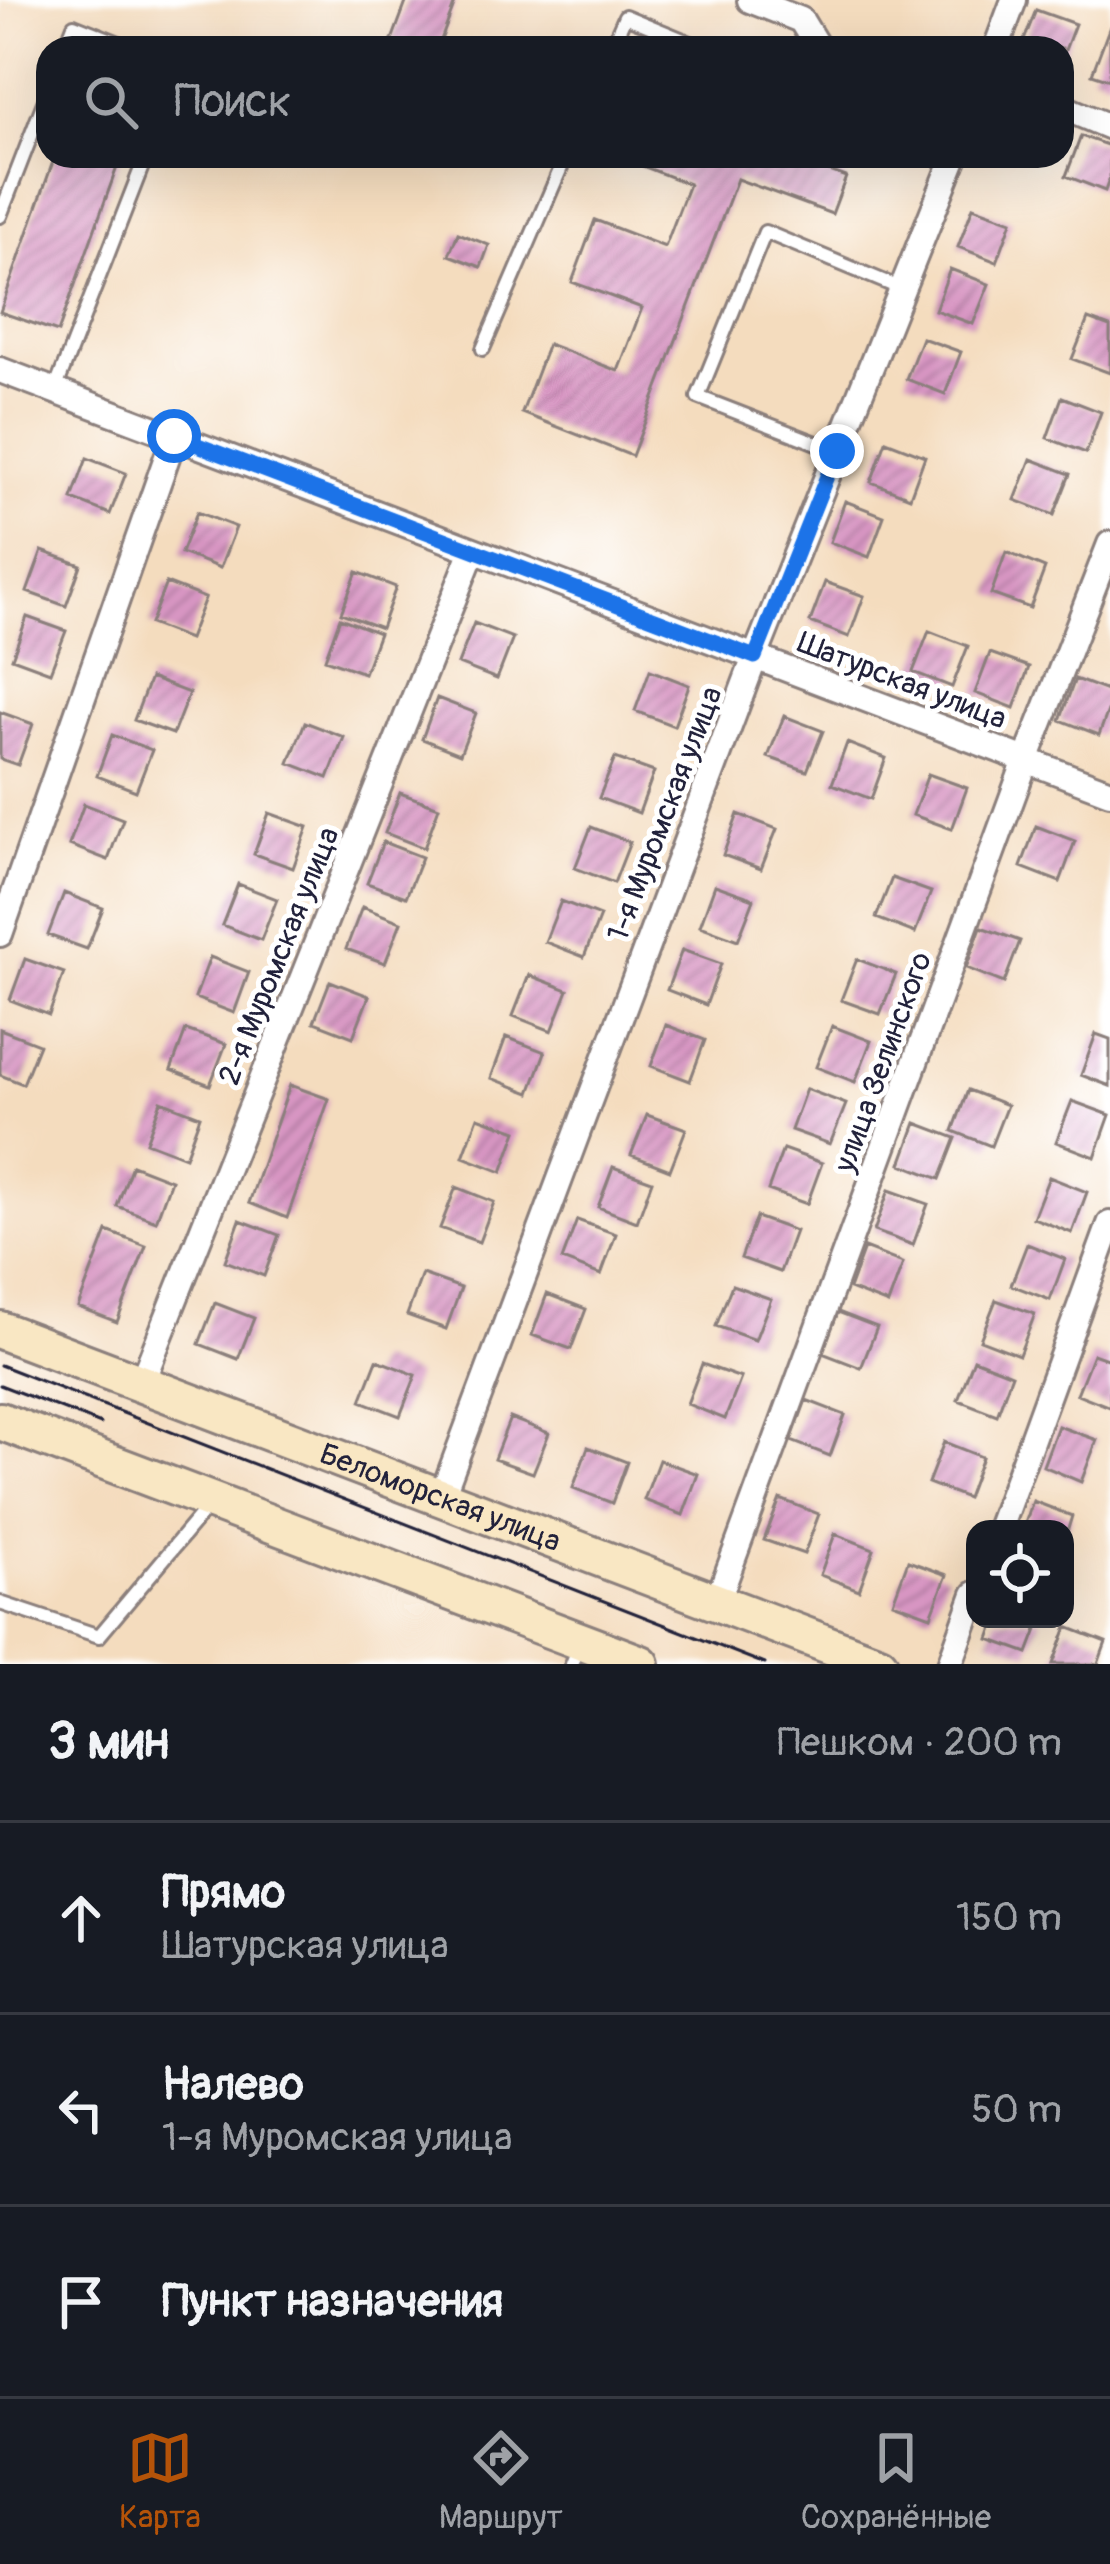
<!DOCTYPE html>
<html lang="ru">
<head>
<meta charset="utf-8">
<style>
	:root { --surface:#171b24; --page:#20242c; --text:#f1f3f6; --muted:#9ea1a6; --line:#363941; --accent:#b45309 }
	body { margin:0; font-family:Pangolin,sans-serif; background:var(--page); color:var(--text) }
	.controls { position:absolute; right:36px; bottom:36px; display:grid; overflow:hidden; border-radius:24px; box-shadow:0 12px 48px #0002 }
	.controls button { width:108px; height:108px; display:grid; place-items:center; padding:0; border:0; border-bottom:3px solid var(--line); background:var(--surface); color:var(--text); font:60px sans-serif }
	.stop { position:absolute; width:36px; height:36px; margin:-27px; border:9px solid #1a73e8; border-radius:50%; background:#fff }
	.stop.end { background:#1a73e8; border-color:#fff; box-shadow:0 3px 12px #0008 }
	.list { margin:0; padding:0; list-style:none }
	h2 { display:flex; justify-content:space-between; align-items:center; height:156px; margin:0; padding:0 48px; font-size:51px }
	h2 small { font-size:39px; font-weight:400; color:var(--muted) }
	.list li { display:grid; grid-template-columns:78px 1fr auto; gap:36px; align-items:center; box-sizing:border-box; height:192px; padding:0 48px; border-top:3px solid var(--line) }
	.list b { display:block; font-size:45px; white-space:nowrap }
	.list p { margin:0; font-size:39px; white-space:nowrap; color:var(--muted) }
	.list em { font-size:39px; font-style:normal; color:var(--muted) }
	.icon { flex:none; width:66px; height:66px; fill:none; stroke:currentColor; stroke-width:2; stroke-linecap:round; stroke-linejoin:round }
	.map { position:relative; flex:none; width:1110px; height:1664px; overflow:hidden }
	.search { position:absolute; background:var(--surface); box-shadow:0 12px 48px #0002; left:36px; right:36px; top:36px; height:132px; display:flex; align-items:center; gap:30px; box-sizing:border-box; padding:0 42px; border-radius:36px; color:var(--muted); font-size:45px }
	.sheet { height:732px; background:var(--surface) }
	nav { display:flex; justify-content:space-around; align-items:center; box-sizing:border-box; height:168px; border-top:3px solid var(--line); background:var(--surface); font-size:33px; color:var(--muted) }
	nav a { display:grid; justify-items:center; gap:6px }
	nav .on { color:var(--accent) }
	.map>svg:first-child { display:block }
	.building { fill:url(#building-hatch) }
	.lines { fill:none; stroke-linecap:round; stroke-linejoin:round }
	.lane-casing { stroke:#8b7f7c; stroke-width:18 }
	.street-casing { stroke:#8b7f7c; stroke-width:30 }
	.secondary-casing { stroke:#8b7f7c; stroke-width:42 }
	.lane { stroke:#fff; stroke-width:12 }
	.street { stroke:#fff; stroke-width:24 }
	.secondary { stroke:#f9e7c3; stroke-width:36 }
	.tram { stroke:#22223b; stroke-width:3 }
	.route { stroke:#1a73e8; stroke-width:15 }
	.labels { text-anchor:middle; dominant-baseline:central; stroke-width:10; stroke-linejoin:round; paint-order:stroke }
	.street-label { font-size:30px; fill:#22223b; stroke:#fff }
</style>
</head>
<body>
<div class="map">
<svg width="1110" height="1664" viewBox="0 0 1110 1664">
	<defs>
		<pattern id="building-hatch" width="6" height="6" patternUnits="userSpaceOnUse" patternTransform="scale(3)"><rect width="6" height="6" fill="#d896c3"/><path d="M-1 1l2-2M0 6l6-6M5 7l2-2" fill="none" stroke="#af7aa0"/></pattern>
	</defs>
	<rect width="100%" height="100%" fill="#fff"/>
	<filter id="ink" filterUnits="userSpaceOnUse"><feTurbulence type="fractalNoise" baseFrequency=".00833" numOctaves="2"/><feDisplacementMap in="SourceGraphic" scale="24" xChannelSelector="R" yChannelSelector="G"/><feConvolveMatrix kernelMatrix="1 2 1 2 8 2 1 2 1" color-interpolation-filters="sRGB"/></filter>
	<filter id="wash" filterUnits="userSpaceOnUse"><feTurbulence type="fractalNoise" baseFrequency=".004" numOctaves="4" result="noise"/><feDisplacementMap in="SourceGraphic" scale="48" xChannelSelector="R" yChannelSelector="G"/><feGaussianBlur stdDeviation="2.7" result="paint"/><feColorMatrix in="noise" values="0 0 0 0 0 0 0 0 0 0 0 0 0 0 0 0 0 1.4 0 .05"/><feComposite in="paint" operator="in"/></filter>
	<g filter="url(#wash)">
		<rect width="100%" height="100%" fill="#f4dcbe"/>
		<g id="blocks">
			<!-- building -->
			<path class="building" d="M407,0H456L438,48H389Z
				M1036,10L1075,24L1062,58V48H1021Z
				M1110,26V80L1092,74Z
				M1081,136L1110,146V177L1105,191L1066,176Z
				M55,156H121L58,332L0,312Z
				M617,156H789L846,177L832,214L737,179L632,456L522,413L548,344L618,371L642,308L572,282L595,220L665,247L689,184Z
				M973,207L1012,221L997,262L958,247Z
				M458,233L489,245L481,267L449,255Z
				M950,269L989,284L973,324L935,310Z
				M1088,319L1110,327V373L1072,359Z
				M922,338L961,352L945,394L906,379Z
				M1062,397L1101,412L1086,453L1047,438Z
				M886,441L925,456L910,497L871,482Z
				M87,458L126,473L110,514L72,499Z
				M1031,459L1070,474L1054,515L1015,500Z
				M845,501L884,516L869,557L830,542Z
				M197,512L236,527L220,568L181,553Z
				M42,551L81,565L66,606L27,592Z
				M1006,552L1045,568L1030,608L991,594Z
				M357,572L396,587L381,628L341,613Z
				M825,582L864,596L849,637L810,622Z
				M166,583L205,598L189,639L150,624Z
				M27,617L66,631L50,672L12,658Z
				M340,618L379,633L364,673L325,659Z
				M474,623L513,638L497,679L458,664Z
				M929,631L968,646L952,687L913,672Z
				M990,653L1029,667L1014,708L975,693Z
				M650,670L689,685L674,726L635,711Z
				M150,678L189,693L173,734L134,720Z
				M1075,679L1110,692V705L1099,735L1060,720Z
				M437,698L476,713L460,754L422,739Z
				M0,712L33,724L18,765L0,759Z
				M784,716L823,731L807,771L768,757Z
				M305,722L344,737L328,778L289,763Z
				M112,735L152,750L136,791L97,776Z
				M847,743L886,758L871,799L832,784Z
				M615,758L654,772L639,813L599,798Z
				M928,774L967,788L952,829L913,815Z
				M400,793L439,807L424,848L385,833Z
				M84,804L123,819L108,860L69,845Z
				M269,813L308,827L293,868L254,854Z
				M738,814L777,829L761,869L723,855Z
				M1036,826L1075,841L1060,882L1021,867Z
				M591,827L630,842L614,883L575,868Z
				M383,842L422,857L406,897L367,883Z
				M892,878L931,892L915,933L876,918Z
				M238,884L277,899L261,940L222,925Z
				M715,885L754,899L738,940L700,926Z
				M64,893L103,908L87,949L48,935Z
				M561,901L600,916L584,957L545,942Z
				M362,907L401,922L385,963L346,949Z
				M981,927L1020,941L1004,983L966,968Z
				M682,950L721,964L706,1005L667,990Z
				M210,957L249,972L234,1013L195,998Z
				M25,959L64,973L49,1015L10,1000Z
				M857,959L896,974L880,1014L841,1000Z
				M529,975L568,990L552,1031L513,1016Z
				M330,981L369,996L353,1037L314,1022Z
				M666,1025L705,1040L690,1081L651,1066Z
				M832,1026L871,1041L855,1082L816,1067Z
				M0,1029L39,1044L23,1084L0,1075Z
				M186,1030L226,1044L210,1085L171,1070Z
				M1096,1034L1110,1039V1086L1081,1075Z
				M506,1037L545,1052L530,1093L491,1078Z
				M290,1085L329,1099L287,1218L249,1203Z
				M806,1089L846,1104L830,1144L791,1130Z
				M968,1090L1007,1105L991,1146L953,1131Z
				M161,1101L200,1116L185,1157L146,1142Z
				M1072,1101L1110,1115L1095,1157L1056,1142Z
				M647,1115L686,1129L670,1170L631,1155Z
				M478,1117L517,1131L502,1172L463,1157Z
				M916,1123L956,1138L940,1179L901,1164Z
				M783,1149L822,1163L807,1204L768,1190Z
				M132,1165L171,1180L156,1221L117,1206Z
				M613,1167L652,1181L637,1222L598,1207Z
				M1049,1177L1087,1192L1072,1233L1033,1218Z
				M456,1187L494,1202L479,1242L440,1228Z
				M889,1190L928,1204L913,1245L874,1231Z
				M756,1217L795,1231L780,1272L741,1258Z
				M240,1220L279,1235L264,1276L225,1261Z
				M577,1220L616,1234L601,1275L562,1260Z
				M107,1231L146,1246L117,1322L78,1307Z
				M1027,1244L1065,1259L1050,1300L1011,1285Z
				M864,1248L903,1263L888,1304L849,1289Z
				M422,1274L461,1288L446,1329L407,1315Z
				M732,1285L771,1299L755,1340L716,1326Z
				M547,1294L586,1309L571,1349L532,1335Z
				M996,1300L1035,1314L1019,1355L980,1340Z
				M215,1303L254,1318L238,1359L199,1344Z
				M838,1312L877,1327L861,1368L822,1353Z
				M1093,1354L1110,1360V1407L1077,1394Z
				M974,1359L1012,1374L997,1415L958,1400Z
				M377,1360L416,1375L400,1416L361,1401Z
				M702,1364L741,1378L725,1419L687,1404Z
				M806,1400L845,1415L830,1456L791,1441Z
				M510,1418L549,1433L533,1473L494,1459Z
				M1058,1426L1097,1440L1081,1482L1043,1466Z
				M944,1442L982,1457L967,1498L928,1483Z
				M588,1447L627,1462L612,1503L573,1488Z
				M659,1460L698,1474L683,1515L644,1500Z
				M780,1499L819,1514L804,1554L764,1540Z
				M1033,1501L1072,1516L1068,1529H1023Z
				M835,1534L874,1549L859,1590L820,1575Z
				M908,1561L947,1575L931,1616L893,1602Z
				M996,1619H1041L1028,1653L989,1639Z
				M1067,1627L1106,1642L1098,1664H1053Z"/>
		</g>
	</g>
	<g filter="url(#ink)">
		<use href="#blocks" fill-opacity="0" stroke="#8b7f7c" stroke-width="3"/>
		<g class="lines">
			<defs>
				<path id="lane" d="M65,48L74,25L132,48
					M611,48L625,16L703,48
					M0,216L48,92
					M483,349L566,156
					M55,390L146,156
					M837,451L698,397L765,232L902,289
					M0,1603L99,1636L209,1505
					M572,1664L581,1642"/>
				<path id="street" d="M750,0L801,20L818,48
					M996,48L1014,0
					M1062,107L1110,127
					M0,370L1110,792
					M0,934L174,437
					M141,1384L473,550
					M441,1498L755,657L955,156
					M999,1529L1110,1224
					M717,1602L1026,760L1110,544
					M950,1664L975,1594"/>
				<g id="secondary">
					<path id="s1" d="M0,1330L879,1664"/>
					<path d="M0,1421L641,1664"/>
				</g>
			</defs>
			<!-- lane casing -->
			<use href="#lane" class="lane-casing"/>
			<!-- street casing -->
			<use href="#street" class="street-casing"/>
			<!-- secondary casing -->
			<use href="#secondary" class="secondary-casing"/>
			<!-- lane -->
			<use href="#lane" class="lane"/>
			<!-- street -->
			<use href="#street" class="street"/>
			<!-- secondary -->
			<use href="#secondary" class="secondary"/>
			<!-- tram -->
			<path class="tram" d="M0,1365L765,1664
				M0,1385L101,1424"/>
		</g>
	</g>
	<g class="lines" filter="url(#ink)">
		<!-- route -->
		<path class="route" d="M174,436L755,657L837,451"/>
	</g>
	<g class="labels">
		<!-- street labels -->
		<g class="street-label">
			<text transform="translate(902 681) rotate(21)">Шатурская улица</text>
			<text transform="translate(665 814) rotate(-69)">1-я Муромская улица</text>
			<text transform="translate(279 956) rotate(-68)">2-я Муромская улица</text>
			<text transform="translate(883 1062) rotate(-70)">улица Зелинского</text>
			<text stroke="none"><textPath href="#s1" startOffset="471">Беломорская улица</textPath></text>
		</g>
	</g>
</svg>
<div class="controls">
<button><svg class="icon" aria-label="locate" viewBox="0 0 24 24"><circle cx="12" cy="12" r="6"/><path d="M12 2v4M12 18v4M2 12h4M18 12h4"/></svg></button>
</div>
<div class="stop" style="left:174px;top:436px"></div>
<div class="stop end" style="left:837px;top:451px"></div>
<div class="search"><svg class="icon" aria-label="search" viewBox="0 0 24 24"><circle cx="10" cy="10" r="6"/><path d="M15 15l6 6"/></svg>Поиск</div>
</div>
<section class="sheet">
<h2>3 мин<small>Пешком · 200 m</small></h2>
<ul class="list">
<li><svg class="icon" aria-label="ahead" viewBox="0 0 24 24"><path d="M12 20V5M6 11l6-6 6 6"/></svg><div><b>Прямо</b><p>Шатурская улица</p></div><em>150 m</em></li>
<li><svg class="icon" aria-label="left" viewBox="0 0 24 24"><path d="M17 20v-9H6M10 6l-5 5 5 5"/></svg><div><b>Налево</b><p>1-я Муромская улица</p></div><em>50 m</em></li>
<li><svg class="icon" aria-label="arrive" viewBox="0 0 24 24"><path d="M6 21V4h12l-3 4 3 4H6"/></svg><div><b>Пункт назначения</b></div></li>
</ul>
</section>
<nav>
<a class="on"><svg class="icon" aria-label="map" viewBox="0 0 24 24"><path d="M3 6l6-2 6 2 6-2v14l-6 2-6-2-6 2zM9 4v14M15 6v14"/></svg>Карта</a>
<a><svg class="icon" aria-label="directions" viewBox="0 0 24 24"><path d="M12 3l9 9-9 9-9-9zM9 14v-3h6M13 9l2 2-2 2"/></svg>Маршрут</a>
<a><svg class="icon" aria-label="saved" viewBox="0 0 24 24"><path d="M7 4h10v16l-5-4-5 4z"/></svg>Сохранённые</a>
</nav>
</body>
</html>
